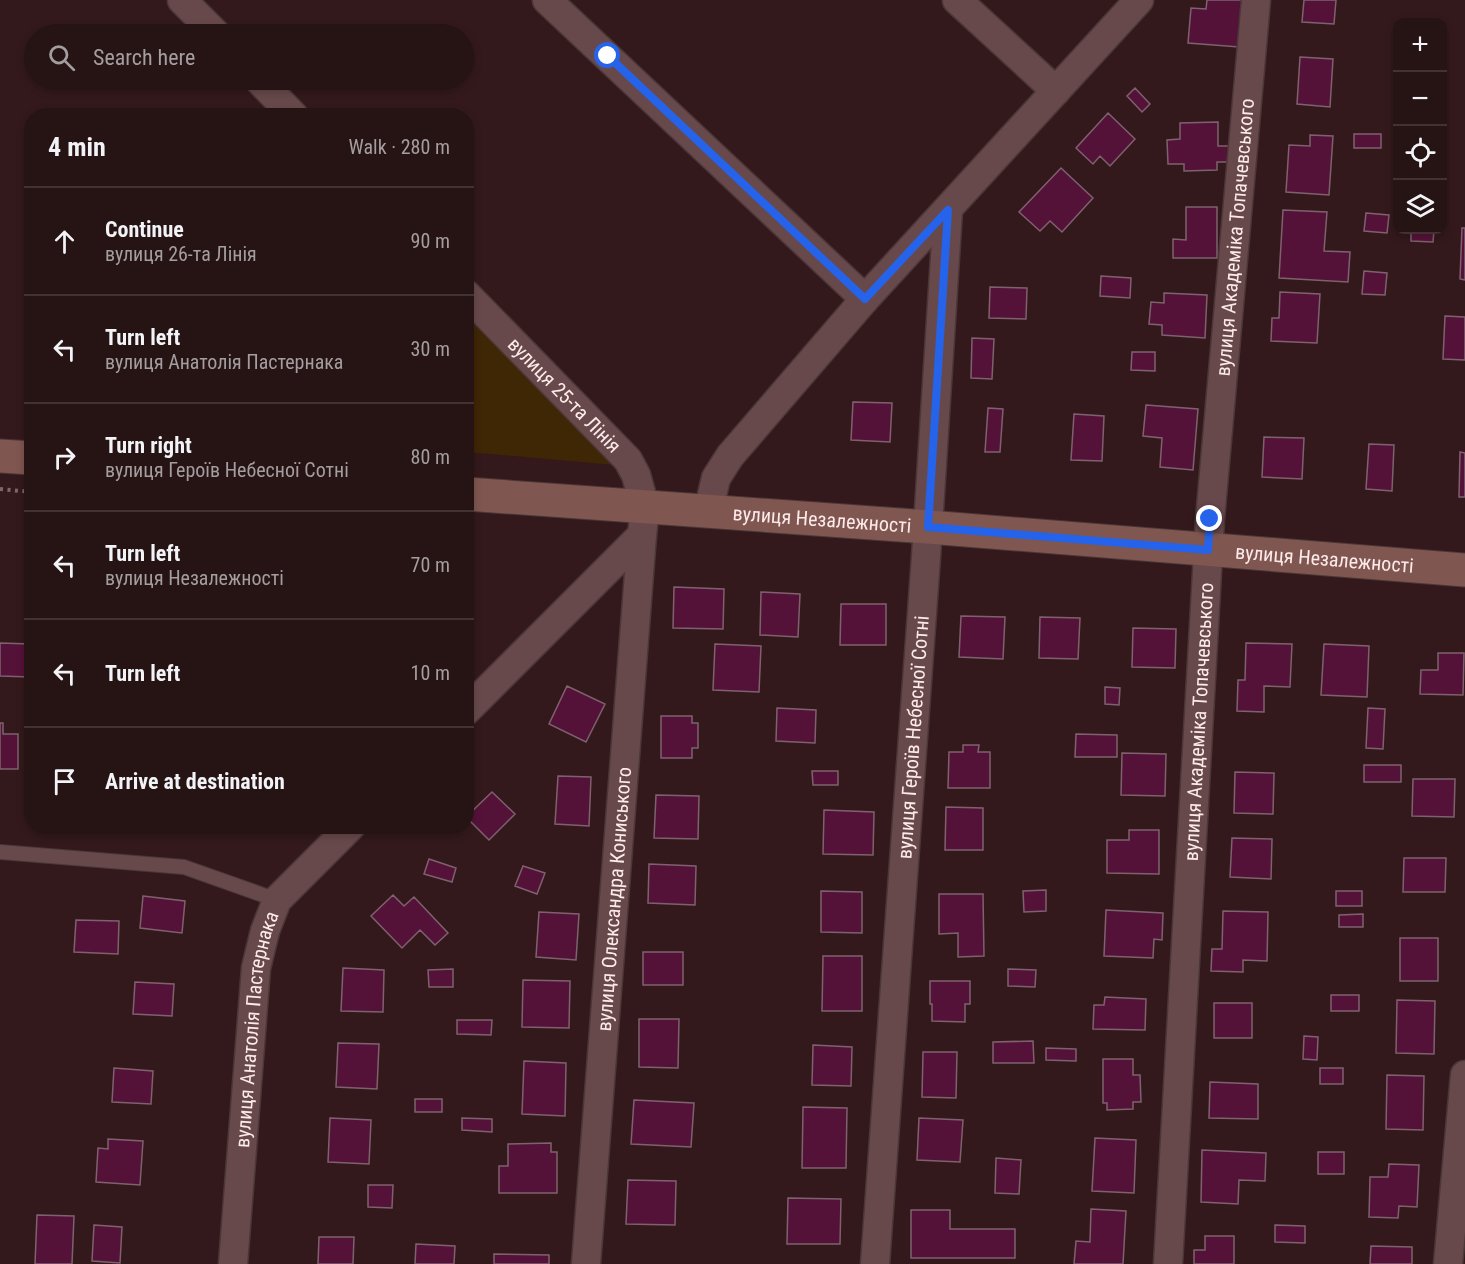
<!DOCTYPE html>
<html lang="en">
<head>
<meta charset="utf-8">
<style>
	:root { --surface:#261314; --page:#322022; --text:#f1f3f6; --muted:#a49ea0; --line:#423234 }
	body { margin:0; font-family:"Roboto Condensed",sans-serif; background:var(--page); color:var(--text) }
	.controls { position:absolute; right:18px; top:18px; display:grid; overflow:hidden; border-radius:12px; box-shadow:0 3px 9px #0003 }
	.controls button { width:54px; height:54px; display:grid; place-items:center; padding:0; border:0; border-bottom:2px solid var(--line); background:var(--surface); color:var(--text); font:30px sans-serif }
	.stop { position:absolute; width:18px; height:18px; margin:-14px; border:4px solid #2563eb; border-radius:50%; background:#fff }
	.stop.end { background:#2563eb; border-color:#fff; box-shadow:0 2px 6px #0008 }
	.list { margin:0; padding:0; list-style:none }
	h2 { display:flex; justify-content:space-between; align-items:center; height:78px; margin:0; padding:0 24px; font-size:26px }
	h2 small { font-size:20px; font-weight:400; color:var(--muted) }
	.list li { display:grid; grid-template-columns:39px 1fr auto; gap:18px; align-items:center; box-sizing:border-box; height:108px; padding:0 24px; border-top:2px solid var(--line) }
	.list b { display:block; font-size:22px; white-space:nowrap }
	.list p { margin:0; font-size:20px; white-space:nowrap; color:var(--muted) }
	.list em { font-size:20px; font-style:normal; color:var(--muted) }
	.icon { flex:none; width:33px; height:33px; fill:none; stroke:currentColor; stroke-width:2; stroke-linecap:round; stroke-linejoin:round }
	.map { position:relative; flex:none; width:1465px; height:1264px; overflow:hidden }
	.search { position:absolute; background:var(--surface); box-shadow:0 3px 9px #0003; left:24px; top:24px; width:450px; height:66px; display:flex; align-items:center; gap:15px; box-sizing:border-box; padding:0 21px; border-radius:33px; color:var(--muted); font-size:22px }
	.panel { position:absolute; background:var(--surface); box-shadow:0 3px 9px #0003; left:24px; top:108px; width:450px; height:726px; border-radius:24px }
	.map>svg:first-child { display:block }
	.green { fill:#3f2605 }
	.building { fill:#551239; stroke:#7e616e; stroke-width:1.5 }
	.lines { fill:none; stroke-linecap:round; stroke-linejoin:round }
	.service-casing { stroke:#4b3738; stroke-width:16 }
	.minor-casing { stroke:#4b3738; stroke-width:31 }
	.secondary-casing { stroke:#4b3738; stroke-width:35 }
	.path { stroke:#7f6769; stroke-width:4; stroke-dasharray:3 4.5; stroke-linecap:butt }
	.service { stroke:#68494b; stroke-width:14 }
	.minor { stroke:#68494b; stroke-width:28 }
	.secondary { stroke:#805650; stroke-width:33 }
	.route { stroke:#2563eb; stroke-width:8 }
	.labels { text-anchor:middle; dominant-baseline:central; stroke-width:5; stroke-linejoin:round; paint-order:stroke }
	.street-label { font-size:20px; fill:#fdeaea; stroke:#33191b }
</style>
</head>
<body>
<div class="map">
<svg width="1465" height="1264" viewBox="0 0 1465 1264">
	<rect width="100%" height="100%" fill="#33191b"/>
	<!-- green -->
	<path class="green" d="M467,315L615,465L467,452Z"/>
	<!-- building -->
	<path class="building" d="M1207,0H1242L1239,47L1188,43L1191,8L1206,9Z
		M1304,0H1336L1334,24L1302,22Z
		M1300,57L1333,59L1330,107L1297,104Z
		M1135,88L1150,104L1142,112L1127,96Z
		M1108,113L1135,139L1110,166L1100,156L1093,164L1076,148Z
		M1218,122V146H1229V162H1217V170L1184,171V164H1168L1167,140L1180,139V123Z
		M1354,134H1381V148H1354Z
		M1310,135L1333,136L1329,195L1286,192L1289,145L1310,146Z
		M1061,168L1093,198L1062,232L1050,221L1040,231L1019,212Z
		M1186,207H1217V258H1173V239L1186,240Z
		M1283,210L1327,212L1324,251L1350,252L1348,282L1279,278Z
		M1366,213L1389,215L1387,233L1364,231Z
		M1462,228H1465V280L1460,279Z
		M1411,230H1434L1433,242L1411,241Z
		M1364,271L1387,273L1385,295L1362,294Z
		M1101,276L1131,278L1130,298L1100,296Z
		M990,287L1027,288L1026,319L989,318Z
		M1280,292L1320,294L1317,343L1271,341L1272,318H1279Z
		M1164,293L1207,295L1205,338L1162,335V325L1149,324L1151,302L1164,303Z
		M1445,316L1465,317V360L1443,359Z
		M972,338L994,339L992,379L971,378Z
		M1132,352H1155V371L1131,370Z
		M853,402L892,403L890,442L851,440Z
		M1146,405L1198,409L1193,470L1160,467L1162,438L1143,436Z
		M988,408L1003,409L1000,452H985Z
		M1074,414L1104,416L1102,461L1071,460Z
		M1264,437L1304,438L1302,479L1262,477Z
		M1369,444L1394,445L1392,491L1366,489Z
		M1460,452L1465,453V497H1459Z
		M674,587L724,589L723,629L673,628Z
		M761,592L800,594L798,637L760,635Z
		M841,604H886V645H840Z
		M961,616L1005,617L1003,659L959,657Z
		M1040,617L1080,618L1078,659L1039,658Z
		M1133,628L1176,629L1175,668L1132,667Z
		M0,643L30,644V677L0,676Z
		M1246,643L1292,644L1290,687L1264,686V712L1237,711L1238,680H1245Z
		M715,644L761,646L759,692L713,690Z
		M1324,644L1369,646L1367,697L1321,695Z
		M1438,653H1464L1463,695L1420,694L1421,670H1438Z
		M567,686L605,704L586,742L549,724Z
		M1105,687L1120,688L1119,705L1105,704Z
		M777,708L816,710L815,743L776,741Z
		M1368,708L1385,709L1383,749L1366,748Z
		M661,716H692V723H698V748H692V758H661Z
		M0,723H3V734H18V769H0Z
		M1076,734L1117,735V757H1075Z
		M963,745H979L978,752H990V788H948L949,752H963Z
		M1122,753L1166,754L1165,796L1121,795Z
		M1364,765H1401V782H1364Z
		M812,771H838V785H813Z
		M1235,772L1274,773L1273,814L1234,813Z
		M558,776L591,777L589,826L555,824Z
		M1413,779H1455L1454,817L1412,816Z
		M492,792L515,814L489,840L466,817Z
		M656,795L699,796L698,839L654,838Z
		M946,807L983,808V850H945Z
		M824,810L874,812L873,855L823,854Z
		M1129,830H1159V874L1107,873V840H1129Z
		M1232,838L1272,839L1271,879L1230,877Z
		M1404,858H1446L1445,892H1403Z
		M429,859L456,868L452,882L424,874Z
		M649,864L696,866L695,905L648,903Z
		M523,866L545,873L537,894L515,886Z
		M1046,890V911L1024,912L1023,891Z
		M821,891L862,892V933L821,932Z
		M1336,891H1362V906H1336Z
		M939,894H983L984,956L958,957V933L939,934Z
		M393,895L404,906L414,897L448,933L435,945L420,930L402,948L371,916Z
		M143,896L185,901L182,933L140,928Z
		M1106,910L1163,913L1162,940L1154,939L1153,958L1104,956Z
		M1223,911L1268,912L1267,961L1243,960V972L1211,971L1212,949H1222Z
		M539,912L579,914L576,960L536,957Z
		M1363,914V927H1339V915Z
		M76,920L119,921L118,954L74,952Z
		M1400,938H1438V981H1400Z
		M643,952H683V985H643Z
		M823,956H862V1011H822Z
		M343,968L384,970L383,1012L341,1011Z
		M453,969V987H429L428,970Z
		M1008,969L1036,970L1035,987L1008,986Z
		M523,980L570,981L569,1028L522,1027Z
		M930,981H970V1004H965V1022L932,1021V1004H930Z
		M135,982L174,984L172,1016L133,1014Z
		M1331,995H1359V1011H1331Z
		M1105,997L1146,999L1145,1030L1093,1029L1094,1005H1104Z
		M1397,1000L1435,1001L1434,1054L1396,1053Z
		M1214,1003H1252V1038H1214Z
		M639,1019H679L678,1068L639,1067Z
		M457,1020H492L491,1035L457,1034Z
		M1304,1036L1318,1037L1317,1060L1303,1059Z
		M1033,1041L1034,1063H993V1042Z
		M338,1043L379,1044L377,1089L336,1087Z
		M813,1045L852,1047L851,1086L812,1085Z
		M1046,1048L1076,1049V1061L1046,1060Z
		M923,1052H957L956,1098L922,1097Z
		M1103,1059H1133V1075H1140L1141,1102H1133V1109L1107,1110V1103H1103Z
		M524,1061L566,1063L565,1116L522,1114Z
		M114,1068L153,1071L151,1104L112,1102Z
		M1320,1068H1343V1084H1320Z
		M1387,1075L1424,1076L1423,1130L1386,1129Z
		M1210,1082L1258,1084V1119L1209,1118Z
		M415,1099H442V1112H415Z
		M634,1100L694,1103L691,1147L631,1144Z
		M803,1107L847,1108L846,1168H802Z
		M330,1118L371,1120L369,1164L328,1162Z
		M462,1118L492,1119V1132L462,1130Z
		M919,1118L963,1120L960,1162L917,1160Z
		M1095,1138L1136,1140L1134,1193L1092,1191Z
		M108,1139L143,1141L140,1185L96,1182L98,1148L108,1149Z
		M551,1143V1152H557V1193H499V1166H508V1144Z
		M1202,1150L1266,1153L1265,1181L1239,1180L1238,1204L1201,1202Z
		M1318,1152H1344V1174H1318Z
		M996,1158L1021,1160L1019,1194L995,1193Z
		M1389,1164L1419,1165L1417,1207L1399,1206L1398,1218L1369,1217L1370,1177H1388Z
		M628,1180L676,1181L675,1225L626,1224Z
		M368,1185H393L392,1208L368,1207Z
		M788,1198L841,1199L840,1244H787Z
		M1091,1209L1126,1211L1123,1264H1074L1076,1241L1090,1242Z
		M911,1210H950V1229H1015V1258H911Z
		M37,1215L74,1216L72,1264H35Z
		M94,1225L122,1227L120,1263L92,1261Z
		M1275,1225L1305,1226V1243L1275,1242Z
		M1205,1236H1234V1264H1194V1250H1205Z
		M319,1237H354L353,1264H318Z
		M416,1244L455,1246L454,1264H415Z
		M1371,1246L1412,1247V1264H1370Z
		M494,1254L549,1255V1264H494Z"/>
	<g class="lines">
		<defs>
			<path id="service" d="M0,852L184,867L277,900"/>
			<g id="minor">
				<path d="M182,0L216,34"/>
				<path d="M547,0L865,299"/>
				<path d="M957,0L1056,91"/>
				<path d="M259,80L294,116"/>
				<path id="s1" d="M466,294L628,460L636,475L645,507L642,535L466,711"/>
				<path d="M710,511L712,495L716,478L730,456L865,299L1139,0"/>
				<path id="s2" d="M233,1264L256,968L265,931L277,900L351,826"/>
				<path id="s3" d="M586,1264L642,535"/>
				<path id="s4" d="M875,1264L926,557L948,210"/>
				<path id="s5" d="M1168,1264L1210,519L1256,0"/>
				<path d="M1448,1264L1465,1075"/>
			</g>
			<g id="secondary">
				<path d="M0,456L32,458"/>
				<path id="s6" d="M466,494L928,527L1465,570"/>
			</g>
		</defs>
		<!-- service casing -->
		<use href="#service" class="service-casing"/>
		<!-- minor casing -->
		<use href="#minor" class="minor-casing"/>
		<!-- secondary casing -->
		<use href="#secondary" class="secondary-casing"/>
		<!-- path -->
		<path class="path" d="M0,489L32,492"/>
		<!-- service -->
		<use href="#service" class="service"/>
		<!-- minor -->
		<use href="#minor" class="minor"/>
		<!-- secondary -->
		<use href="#secondary" class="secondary"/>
	</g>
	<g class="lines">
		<!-- route -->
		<path class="route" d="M608,56L865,299L948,210L928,527L1208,550L1210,519"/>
	</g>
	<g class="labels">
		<!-- street labels -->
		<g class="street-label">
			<text stroke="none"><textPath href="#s5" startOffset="1029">вулиця Академіка Топачевського</textPath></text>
			<text stroke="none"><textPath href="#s1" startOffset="141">вулиця 25-та Лінія</textPath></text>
			<text stroke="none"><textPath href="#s6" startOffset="357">вулиця Незалежності</textPath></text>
			<text stroke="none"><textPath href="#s6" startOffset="861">вулиця Незалежності</textPath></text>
			<text stroke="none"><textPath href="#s5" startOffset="543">вулиця Академіка Топачевського</textPath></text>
			<text stroke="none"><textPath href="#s4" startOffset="528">вулиця Героїв Небесної Сотні</textPath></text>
			<text stroke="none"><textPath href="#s3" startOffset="366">вулиця Олександра Кониського</textPath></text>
			<text stroke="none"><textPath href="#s2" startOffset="236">вулиця Анатолія Пастернака</textPath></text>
		</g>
	</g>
</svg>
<div class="controls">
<button>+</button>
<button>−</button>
<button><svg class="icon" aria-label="locate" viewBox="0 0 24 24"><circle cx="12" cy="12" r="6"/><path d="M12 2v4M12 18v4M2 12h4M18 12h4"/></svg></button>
<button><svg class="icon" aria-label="layers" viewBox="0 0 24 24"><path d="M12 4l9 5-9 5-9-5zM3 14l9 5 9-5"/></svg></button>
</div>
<div class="stop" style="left:608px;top:56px"></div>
<div class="stop end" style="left:1210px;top:519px"></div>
<div class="search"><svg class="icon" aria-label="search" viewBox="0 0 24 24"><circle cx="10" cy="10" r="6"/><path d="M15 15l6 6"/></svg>Search here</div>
<section class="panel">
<h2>4 min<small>Walk · 280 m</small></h2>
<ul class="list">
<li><svg class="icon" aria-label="ahead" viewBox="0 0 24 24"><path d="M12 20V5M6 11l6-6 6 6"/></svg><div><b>Continue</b><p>вулиця 26-та Лінія</p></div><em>90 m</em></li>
<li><svg class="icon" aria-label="left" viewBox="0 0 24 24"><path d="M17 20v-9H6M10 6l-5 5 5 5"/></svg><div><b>Turn left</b><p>вулиця Анатолія Пастернака</p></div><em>30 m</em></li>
<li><svg class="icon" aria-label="right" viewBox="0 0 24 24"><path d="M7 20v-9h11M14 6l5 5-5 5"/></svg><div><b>Turn right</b><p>вулиця Героїв Небесної Сотні</p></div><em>80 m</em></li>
<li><svg class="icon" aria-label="left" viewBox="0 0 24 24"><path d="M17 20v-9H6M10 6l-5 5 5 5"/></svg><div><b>Turn left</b><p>вулиця Незалежності</p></div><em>70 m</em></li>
<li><svg class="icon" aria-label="left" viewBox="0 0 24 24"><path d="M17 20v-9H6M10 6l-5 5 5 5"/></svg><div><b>Turn left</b></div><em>10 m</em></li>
<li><svg class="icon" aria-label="arrive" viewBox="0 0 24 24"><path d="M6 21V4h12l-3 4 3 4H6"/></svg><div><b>Arrive at destination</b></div></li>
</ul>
</section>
</div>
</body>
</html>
